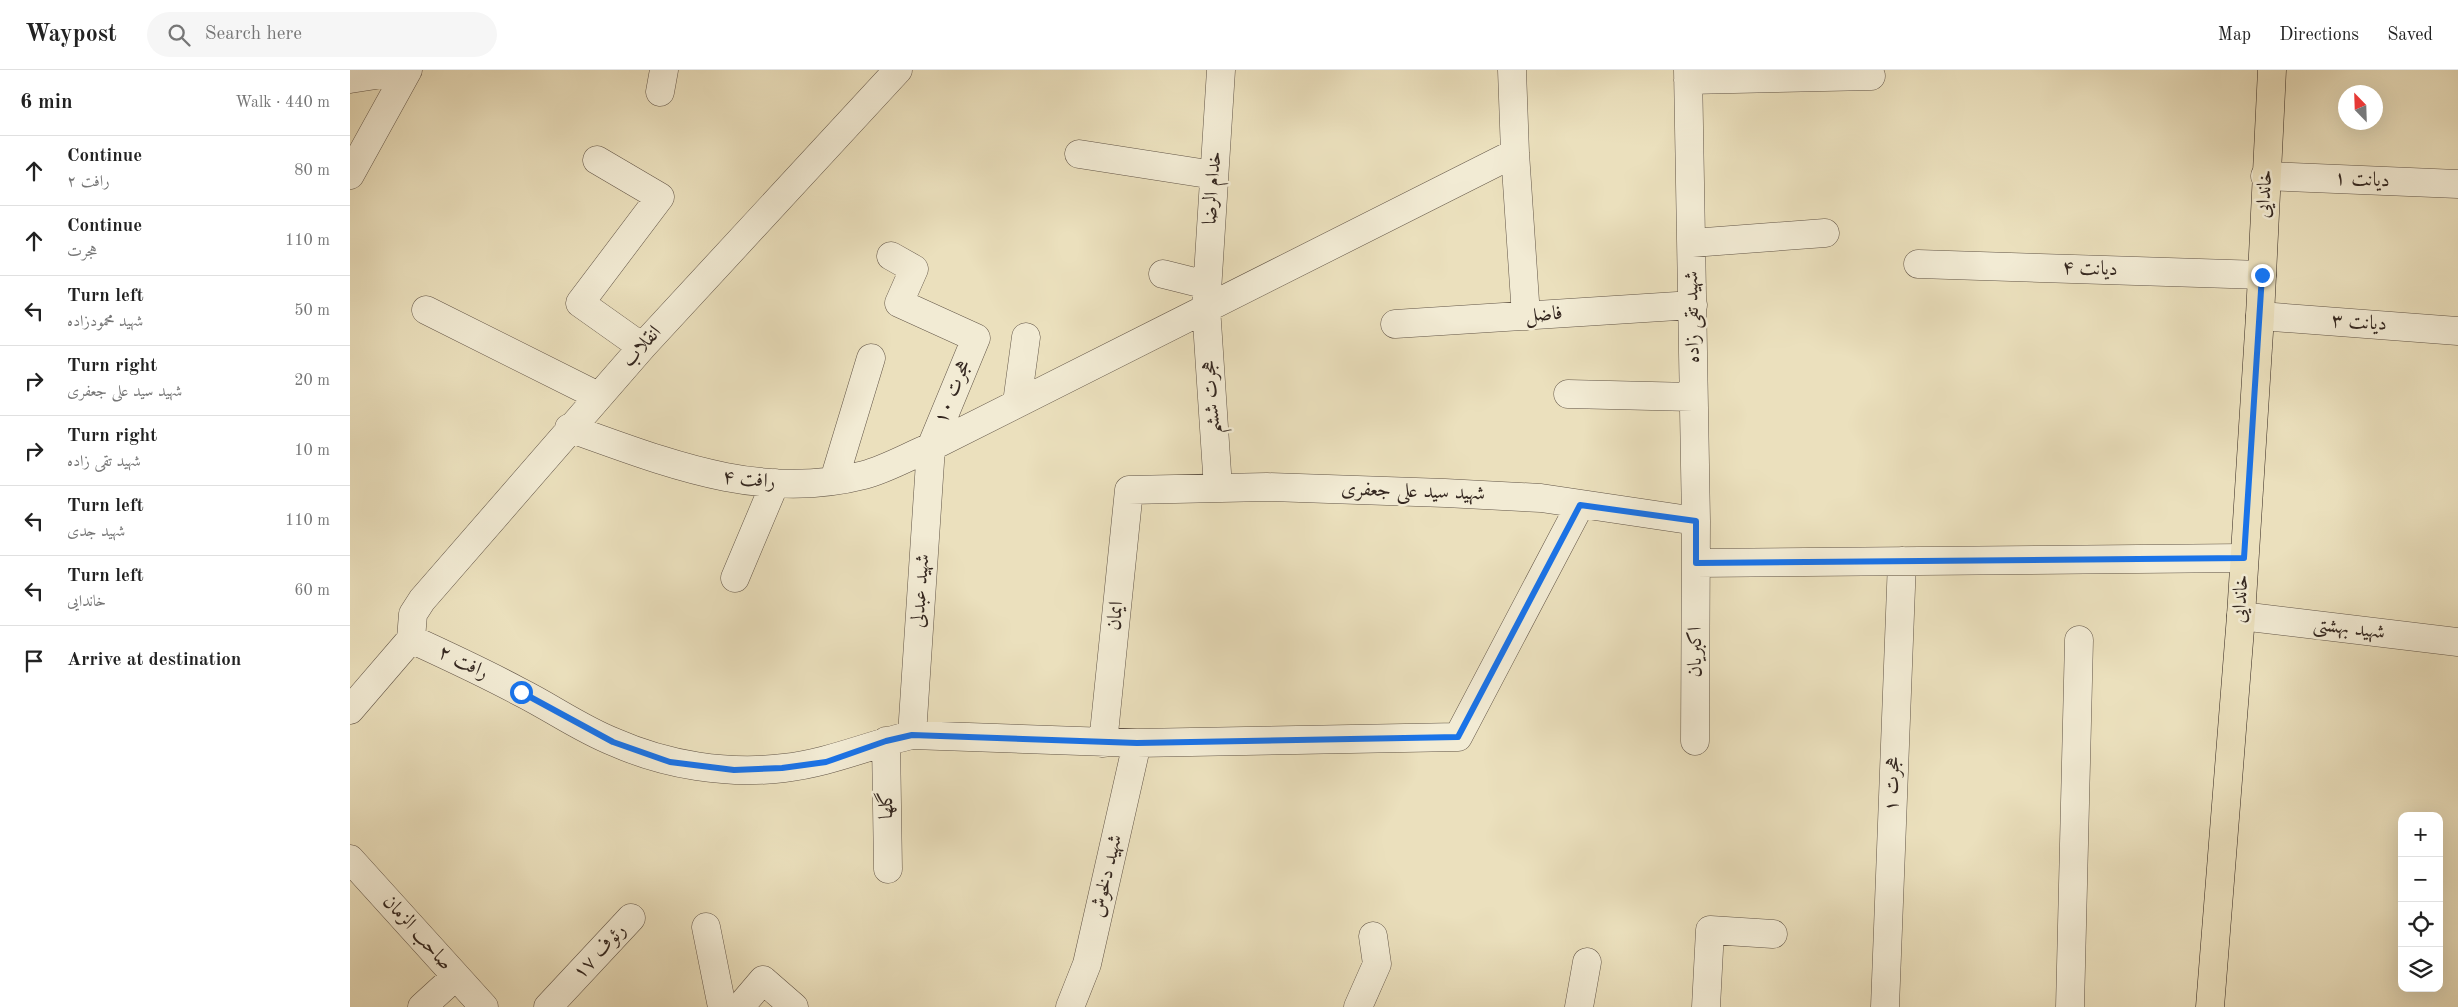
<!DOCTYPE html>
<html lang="en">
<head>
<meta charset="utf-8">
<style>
	:root { --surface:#fff; --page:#f6f6f6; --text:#222; --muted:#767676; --line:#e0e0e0 }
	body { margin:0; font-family:"Old Standard TT",Amiri,serif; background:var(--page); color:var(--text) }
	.controls { position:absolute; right:15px; bottom:15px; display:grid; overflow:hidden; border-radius:10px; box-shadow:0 5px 20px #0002 }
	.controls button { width:45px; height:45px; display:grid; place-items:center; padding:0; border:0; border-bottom:1px solid var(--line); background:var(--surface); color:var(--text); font:25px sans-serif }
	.compass { position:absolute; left:1988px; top:15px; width:45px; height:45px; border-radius:50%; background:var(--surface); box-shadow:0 5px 20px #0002; rotate:337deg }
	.stop { position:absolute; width:15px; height:15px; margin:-11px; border:4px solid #1a73e8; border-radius:50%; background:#fff }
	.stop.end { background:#1a73e8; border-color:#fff; box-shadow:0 1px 5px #0008 }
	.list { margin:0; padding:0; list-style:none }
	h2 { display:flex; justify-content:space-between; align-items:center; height:65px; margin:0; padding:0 20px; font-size:21px }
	h2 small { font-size:16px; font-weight:400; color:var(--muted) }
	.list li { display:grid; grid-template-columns:32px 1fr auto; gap:15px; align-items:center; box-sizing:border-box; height:70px; padding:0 20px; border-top:1px solid var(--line) }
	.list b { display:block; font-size:19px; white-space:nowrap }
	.list p { margin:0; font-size:16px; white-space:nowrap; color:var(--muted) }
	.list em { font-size:16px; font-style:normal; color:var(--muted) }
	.icon { flex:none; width:28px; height:28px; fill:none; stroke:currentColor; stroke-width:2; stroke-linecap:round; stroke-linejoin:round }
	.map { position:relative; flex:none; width:2108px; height:937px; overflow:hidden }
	header { display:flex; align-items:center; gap:30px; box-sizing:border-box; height:70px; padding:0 25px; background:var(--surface); border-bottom:1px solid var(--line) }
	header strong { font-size:24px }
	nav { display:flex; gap:28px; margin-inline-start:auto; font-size:18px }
	.search { width:350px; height:45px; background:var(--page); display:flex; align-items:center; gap:12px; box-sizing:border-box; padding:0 18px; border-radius:28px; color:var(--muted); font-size:19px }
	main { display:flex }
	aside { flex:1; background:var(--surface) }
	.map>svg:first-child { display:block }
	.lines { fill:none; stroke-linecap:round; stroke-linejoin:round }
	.minor-casing { stroke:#625547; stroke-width:29 }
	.major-casing { stroke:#342720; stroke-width:29 }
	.minor { stroke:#f2ebd4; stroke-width:28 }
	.major { stroke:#ebe0bd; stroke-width:28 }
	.route { stroke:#1a73e8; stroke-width:6 }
	.labels { text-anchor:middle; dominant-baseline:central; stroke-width:5; stroke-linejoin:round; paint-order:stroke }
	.street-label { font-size:20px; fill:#342720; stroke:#f2ebd4 }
</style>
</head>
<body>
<header>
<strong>Waypost</strong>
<div class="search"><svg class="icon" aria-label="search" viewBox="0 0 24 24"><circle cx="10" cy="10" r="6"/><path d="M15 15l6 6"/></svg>Search here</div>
<nav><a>Map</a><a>Directions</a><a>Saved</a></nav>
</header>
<main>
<aside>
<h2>6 min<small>Walk · 440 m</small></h2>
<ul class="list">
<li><svg class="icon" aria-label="ahead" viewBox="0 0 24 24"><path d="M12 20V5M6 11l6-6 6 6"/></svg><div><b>Continue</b><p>رافت ۲</p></div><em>80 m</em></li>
<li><svg class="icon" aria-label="ahead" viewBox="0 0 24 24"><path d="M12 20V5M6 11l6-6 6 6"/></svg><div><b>Continue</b><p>هجرت</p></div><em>110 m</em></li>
<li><svg class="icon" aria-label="left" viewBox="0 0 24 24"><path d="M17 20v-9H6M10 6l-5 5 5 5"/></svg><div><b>Turn left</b><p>شهید محمودزاده</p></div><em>50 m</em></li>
<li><svg class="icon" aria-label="right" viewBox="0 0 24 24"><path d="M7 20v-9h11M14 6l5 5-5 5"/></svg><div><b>Turn right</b><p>شهید سید علی جعفری</p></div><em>20 m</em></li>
<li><svg class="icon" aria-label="right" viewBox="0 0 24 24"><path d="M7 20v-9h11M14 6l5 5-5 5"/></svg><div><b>Turn right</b><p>شهید تقی زاده</p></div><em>10 m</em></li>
<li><svg class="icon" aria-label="left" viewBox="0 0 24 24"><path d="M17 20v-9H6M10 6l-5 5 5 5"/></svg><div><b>Turn left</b><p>شهید جدی</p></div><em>110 m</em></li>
<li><svg class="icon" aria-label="left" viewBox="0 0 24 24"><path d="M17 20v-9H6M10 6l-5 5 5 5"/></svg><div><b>Turn left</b><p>خاندایی</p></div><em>60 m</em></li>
<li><svg class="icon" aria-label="arrive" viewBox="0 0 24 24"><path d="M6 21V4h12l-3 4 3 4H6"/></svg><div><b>Arrive at destination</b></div></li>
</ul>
</aside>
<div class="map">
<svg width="2108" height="937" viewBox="0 0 2108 937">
	<rect width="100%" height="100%" fill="#ebe0bd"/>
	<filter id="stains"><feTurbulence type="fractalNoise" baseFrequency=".004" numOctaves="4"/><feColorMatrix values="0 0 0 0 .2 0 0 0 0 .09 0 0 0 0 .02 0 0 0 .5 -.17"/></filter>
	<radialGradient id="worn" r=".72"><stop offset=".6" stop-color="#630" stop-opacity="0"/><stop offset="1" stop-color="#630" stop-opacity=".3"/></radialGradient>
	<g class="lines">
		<defs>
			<path id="minor" d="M1162,0L1165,83L1176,246
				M1338,0L1346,451L1345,671
				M0,9L58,0
				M1338,10L1521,6
				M310,22L314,0
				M729,84L864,105
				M247,90L310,127L230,233L292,277
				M0,105L58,0
				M1915,106L2108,114
				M1342,173L1475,163
				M541,186L564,199L549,233L626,268L581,377L562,665
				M1568,194L1912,205
				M813,204L857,215
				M76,240L248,326
				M1910,246L2108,261
				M1045,254L1343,235
				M1218,324L1343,327
				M667,333L676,267
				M219,358C315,392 410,432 514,405C537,399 559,386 581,377L1165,83
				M484,410L521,288
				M868,418L856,237L871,0
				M1346,493L1894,488
				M385,508L425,413
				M1891,546L2108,572
				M61,569C98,586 135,603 170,622C202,638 231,659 264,672C316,695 377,705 434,698C479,693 519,675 562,665L787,673L1108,667L1230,435
				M61,569L63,544L72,530L292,277L548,0
				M0,640L61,569
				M536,671L538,799
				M753,673L779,420L917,417L1095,423L1191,428L1346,451
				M0,789L134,937
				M356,857L372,937
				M72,937L106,906
				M198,937L281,848
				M390,937L413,910L444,937
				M720,937L737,894L787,673
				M1008,937L1027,894L1023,866
				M1229,937L1237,892
				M1356,937L1360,860L1423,864
				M1535,937L1552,491
				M1720,937L1729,570"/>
			<path id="major" d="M1860,937L1891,546L1910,246L1922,0"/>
		</defs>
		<!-- minor casing -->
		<use href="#minor" class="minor-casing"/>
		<!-- major casing -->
		<use href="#major" class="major-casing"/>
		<!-- minor -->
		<use href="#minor" class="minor"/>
		<!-- major -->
		<use href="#major" class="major"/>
	</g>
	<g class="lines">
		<!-- route -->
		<path class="route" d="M171,622L263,672L320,692L384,700L432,698L476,692L536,671L562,665L787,673L1108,667L1230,435L1346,451V493L1894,488L1912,205"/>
	</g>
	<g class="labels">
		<!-- street labels -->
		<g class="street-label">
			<text transform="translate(2012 110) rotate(3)">دیانت ۱</text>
			<text transform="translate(863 118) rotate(-86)">خدام الرضا</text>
			<text transform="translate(1915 124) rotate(-87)">خاندایی</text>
			<text transform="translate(1740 199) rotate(2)">دیانت ۴</text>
			<text transform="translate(1194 245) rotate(-4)">فاضل</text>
			<text transform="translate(1343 247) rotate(-91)">شهید تقی زاده</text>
			<text transform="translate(2009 253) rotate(4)">دیانت ۳</text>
			<text transform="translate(292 277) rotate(-48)">انقلاب</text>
			<text transform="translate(603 322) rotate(-68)">هجرت ۱۰</text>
			<text transform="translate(862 327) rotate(-94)">هجرت ششم</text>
			<text transform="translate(399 410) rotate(6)">رافت ۴</text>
			<text transform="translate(1063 422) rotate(2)">شهید سید علی جعفری</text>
			<text transform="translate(571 521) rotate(-86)">شهید عبدلی</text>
			<text transform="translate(1891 529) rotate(-87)">خاندایی</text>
			<text transform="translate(766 546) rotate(-84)">ایمان</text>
			<text transform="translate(1999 559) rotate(7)">شهید بهشتی</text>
			<text transform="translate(1346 582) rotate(-90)">اکبریان</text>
			<text transform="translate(113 593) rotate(26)">رافت ۲</text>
			<text transform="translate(1543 714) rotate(-88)">هجرت ۱</text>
			<text transform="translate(537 735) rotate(-91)">گلها</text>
			<text transform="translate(757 806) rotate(-77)">شهید دلخوش</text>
			<text transform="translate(67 863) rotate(48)">صاحب الزمان</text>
			<text transform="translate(250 882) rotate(-47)">رئوف ۱۷</text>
		</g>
	</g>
	<rect width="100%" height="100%" filter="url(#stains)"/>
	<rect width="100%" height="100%" fill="url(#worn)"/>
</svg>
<div class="controls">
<button>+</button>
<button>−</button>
<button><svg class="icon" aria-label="locate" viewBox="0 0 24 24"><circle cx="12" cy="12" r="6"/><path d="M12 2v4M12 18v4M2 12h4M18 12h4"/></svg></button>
<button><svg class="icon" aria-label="layers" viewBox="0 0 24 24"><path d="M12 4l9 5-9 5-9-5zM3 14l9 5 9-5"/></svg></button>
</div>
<svg class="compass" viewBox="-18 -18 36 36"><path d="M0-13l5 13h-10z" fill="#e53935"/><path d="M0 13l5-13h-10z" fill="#767676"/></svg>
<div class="stop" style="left:171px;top:622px"></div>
<div class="stop end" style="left:1912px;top:205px"></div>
</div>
</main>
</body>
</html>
